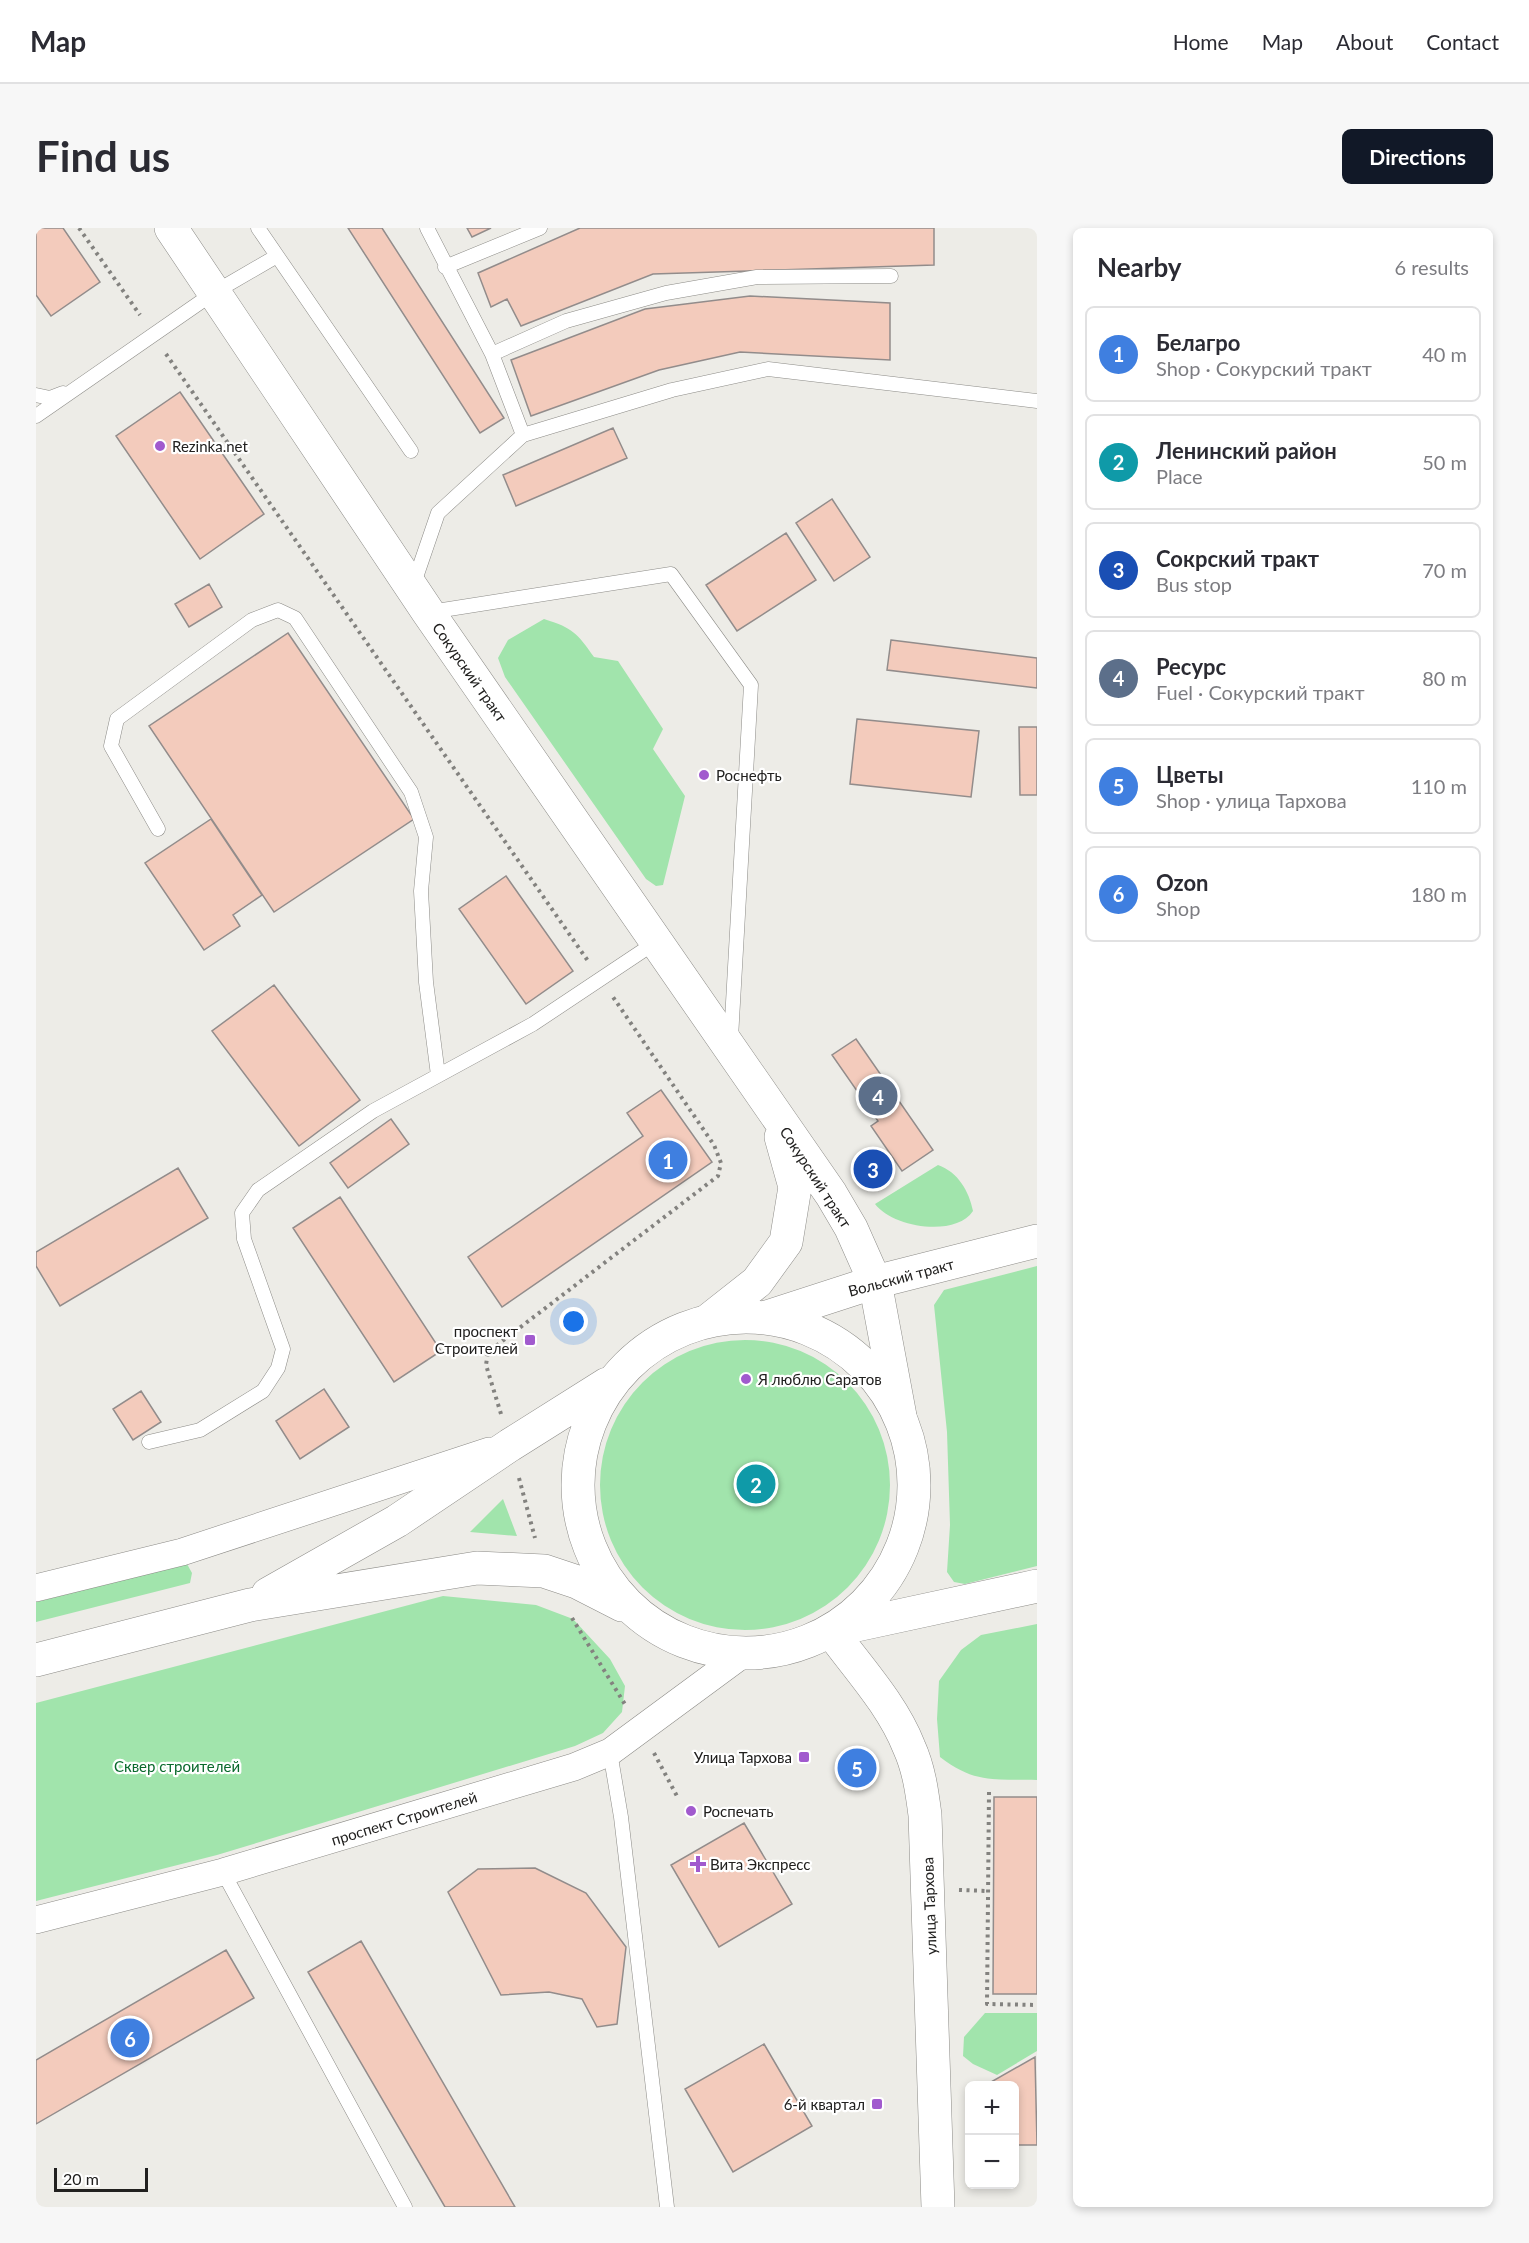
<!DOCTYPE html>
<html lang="en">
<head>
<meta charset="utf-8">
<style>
	:root { --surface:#fff; --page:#f7f7f7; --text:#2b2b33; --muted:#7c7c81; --line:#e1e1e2; --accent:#111827 }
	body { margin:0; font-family:Lato,sans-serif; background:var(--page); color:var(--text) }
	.controls { position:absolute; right:18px; bottom:18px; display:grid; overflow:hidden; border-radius:9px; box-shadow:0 3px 9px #0003 }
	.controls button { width:54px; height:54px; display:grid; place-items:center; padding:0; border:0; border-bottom:2px solid var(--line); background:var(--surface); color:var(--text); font:30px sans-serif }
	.scale { position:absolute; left:18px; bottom:15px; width:94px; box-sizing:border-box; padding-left:6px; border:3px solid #21201f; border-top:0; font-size:16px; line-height:21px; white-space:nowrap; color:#21201f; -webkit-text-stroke:4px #fff; paint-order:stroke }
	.you { position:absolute; left:538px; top:1094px; width:21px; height:21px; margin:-15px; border:4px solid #fff; border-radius:50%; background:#1a73e8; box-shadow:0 0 0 9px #1a73e833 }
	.badge { display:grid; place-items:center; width:39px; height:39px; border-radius:50%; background:var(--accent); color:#fff; font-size:20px; font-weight:700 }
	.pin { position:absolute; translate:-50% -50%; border:3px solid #fff; box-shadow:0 2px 6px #0006 }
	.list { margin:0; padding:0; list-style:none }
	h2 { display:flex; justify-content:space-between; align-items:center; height:78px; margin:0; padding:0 24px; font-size:26px }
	h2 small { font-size:20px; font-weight:400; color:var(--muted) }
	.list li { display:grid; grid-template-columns:39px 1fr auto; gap:18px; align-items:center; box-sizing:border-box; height:96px; margin:0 12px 12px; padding:0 12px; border:2px solid var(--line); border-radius:9px }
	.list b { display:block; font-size:22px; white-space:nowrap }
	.list p { margin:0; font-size:20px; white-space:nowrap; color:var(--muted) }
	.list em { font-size:20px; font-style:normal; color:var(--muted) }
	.map { position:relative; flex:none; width:1001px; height:1979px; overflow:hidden; border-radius:9px }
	header { display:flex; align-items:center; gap:36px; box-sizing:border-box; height:84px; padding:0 30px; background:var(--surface); border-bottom:2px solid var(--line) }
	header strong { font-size:28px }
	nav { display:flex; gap:33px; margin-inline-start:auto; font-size:21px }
	.intro { display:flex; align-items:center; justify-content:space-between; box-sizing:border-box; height:144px; padding:0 36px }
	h1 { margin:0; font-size:42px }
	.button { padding:15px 27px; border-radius:9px; background:var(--accent); color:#fff; font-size:21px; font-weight:700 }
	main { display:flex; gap:36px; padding:0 36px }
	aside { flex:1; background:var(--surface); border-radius:9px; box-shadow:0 3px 9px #0003 }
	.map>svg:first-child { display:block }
	.green { fill:#a1e4ac }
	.building { fill:#f3cbbc; stroke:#928c8b; stroke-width:1.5 }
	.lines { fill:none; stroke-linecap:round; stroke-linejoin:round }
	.service-casing { stroke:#8c8b87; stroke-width:15 }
	.minor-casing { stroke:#8c8b87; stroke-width:28 }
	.tertiary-casing { stroke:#8c8b87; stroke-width:34 }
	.secondary-casing { stroke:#8c8b87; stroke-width:34 }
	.primary-casing { stroke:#8c8b87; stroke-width:34 }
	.path { stroke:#83827f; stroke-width:4; stroke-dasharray:3 4.5; stroke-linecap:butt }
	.service { stroke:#fff; stroke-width:14 }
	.minor { stroke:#fff; stroke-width:27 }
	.tertiary { stroke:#fff; stroke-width:33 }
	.secondary { stroke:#fff; stroke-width:33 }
	.primary { stroke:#fff; stroke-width:33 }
	.poi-dot { fill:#a15ace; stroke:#fff; stroke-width:2 }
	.labels { text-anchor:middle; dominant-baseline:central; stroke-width:4.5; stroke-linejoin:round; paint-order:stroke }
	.poi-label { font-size:15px; fill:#21201f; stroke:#fff; text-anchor:start }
	.street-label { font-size:15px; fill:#21201f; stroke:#fff }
	.park-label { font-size:15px; fill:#09692c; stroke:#fff }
</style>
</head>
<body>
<header>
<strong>Map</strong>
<nav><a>Home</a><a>Map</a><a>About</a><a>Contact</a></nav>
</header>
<div class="intro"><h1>Find us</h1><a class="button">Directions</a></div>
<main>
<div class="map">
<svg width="1001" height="1979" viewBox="0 0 1001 1979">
	<rect width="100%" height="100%" fill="#edece7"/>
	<!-- green -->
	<path class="green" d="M508,391C537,400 541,405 558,429L582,433L627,501L617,521L649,568L627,657L620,658L610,651L469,449L462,430L472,412Z
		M902,937C922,944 933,963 937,983C919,1010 856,999 839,976Z
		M1001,1038V1338L929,1356L918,1354L911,1344L914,1297L911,1204L898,1077L908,1062Z
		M564 1257a145 145 0 1 1 290 0a145 145 0 1 1-290 0Z
		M467,1271L481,1308L434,1304Z
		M151,1336L156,1345L154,1355L0,1394V1374Z
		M407,1368L500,1377L537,1391L574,1431L589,1458L586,1484L567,1505L539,1518L181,1627L0,1673V1475Z
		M1001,1396V1552C959,1551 939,1556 904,1529L901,1491L903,1453L925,1422L945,1407Z
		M949,1785H1001V1823L961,1847L937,1836L927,1828L928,1809Z"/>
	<!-- building -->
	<path class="building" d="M0,0H27L64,54L15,88L0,67Z
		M312,0H346L468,190L444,205Z
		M431,0H455L436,9Z
		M544,0H898V37L617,46L485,98L471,71L455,79L442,45Z
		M714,68L854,75V132L704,124L623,142L495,188L475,132L609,81Z
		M144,164L228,286L164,331L80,208Z
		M577,200L591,230L480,278L467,247Z
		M796,271L834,329L798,353L760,295Z
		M750,305L780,352L701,403L670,357Z
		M173,356L186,379L153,399L139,376Z
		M252,405L378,591L238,684L113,498Z
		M855,412L1001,430V460L851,442Z
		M821,491L943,503L935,569L814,556Z
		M983,499H1001V567H984Z
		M175,591L226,667L197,687L204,698L168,722L109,635Z
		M470,648L537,743L490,776L423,681Z
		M238,757L324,872L263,918L176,803Z
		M820,811L897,922L866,943L835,898L842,893L796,827Z
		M625,862L676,934L466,1079L432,1029L607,908L591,885Z
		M355,891L373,916L312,960L294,935Z
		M142,940L172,990L24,1078L0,1038V1024Z
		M304,969L405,1123L358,1154L257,1000Z
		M288,1161L313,1199L264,1231L240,1193Z
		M105,1163L125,1194L97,1212L77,1181Z
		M958,1569H1001V1766H957Z
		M708,1595L756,1676L683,1719L635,1637Z
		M499,1640L550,1665L590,1719L581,1796L561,1799L546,1771L513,1764L465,1767L412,1664L442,1641Z
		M325,1713L479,1979H409L272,1744Z
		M190,1722L218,1770L0,1896V1832Z
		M728,1816L776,1898L697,1944L649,1861Z
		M999,1829L1001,1917H978V1858H948Z"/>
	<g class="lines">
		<defs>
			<path id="service" d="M222,0L375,223
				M391,0L456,126L487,207L636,162L732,141L1001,173
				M409,39L504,0
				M456,126L530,93L630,65L721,49L855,48
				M0,167L14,170L27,165
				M0,188L179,64L241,28
				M377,358L402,285L487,207
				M394,384L635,346L715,457L695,810
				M122,601L75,518L81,491L216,392L242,382L259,390L375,564L390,609L385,663L390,754L402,847
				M113,1214L164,1202L227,1163L242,1140L247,1121L208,1011L206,985L222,962L337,883L497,796L620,714
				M574,1524L585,1589L631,1979
				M187,1644L369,1979"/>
			<path id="minor" d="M0,1360L146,1324L453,1223
				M0,1692L187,1644L538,1539L574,1524L707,1426"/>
			<path id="tertiary" d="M135,0L392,384L795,966L815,1000L839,1054L864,1188
				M674,1091L721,1054L750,1014L759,959L745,909"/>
			<path id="secondary" d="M795,1403C822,1440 856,1476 873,1519C883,1541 886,1564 889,1587L902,1979"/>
			<path id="primary" d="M542 1257a168 168 0 1 1 336 0a168 168 0 1 1-336 0Z
				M731,1089L839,1054L1001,1013
				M232,1366L361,1293L474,1217L571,1156
				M802,1401L1001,1358
				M0,1432L214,1377L441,1340L508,1343L541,1354L586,1377"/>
		</defs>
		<!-- service casing -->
		<use href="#service" class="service-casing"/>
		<!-- minor casing -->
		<use href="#minor" class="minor-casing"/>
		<!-- tertiary casing -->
		<use href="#tertiary" class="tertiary-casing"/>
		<!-- secondary casing -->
		<use href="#secondary" class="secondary-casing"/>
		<!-- primary casing -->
		<use href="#primary" class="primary-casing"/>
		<!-- path -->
		<path class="path" d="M43,0L104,87
			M130,126L552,733
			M465,1186L450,1137L452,1124L682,948L685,935L678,917L577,769
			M483,1250L499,1310
			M536,1390L590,1478
			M618,1525L642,1570
			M953,1564L951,1776L1001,1777
			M923,1662L952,1663"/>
		<!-- service -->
		<use href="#service" class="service"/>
		<!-- minor -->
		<use href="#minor" class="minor"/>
		<!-- tertiary -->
		<use href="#tertiary" class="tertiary"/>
		<!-- secondary -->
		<use href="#secondary" class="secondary"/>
		<!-- primary -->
		<use href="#primary" class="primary"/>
	</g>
	<!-- markers -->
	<g class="poi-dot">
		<circle cx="124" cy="218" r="6"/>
		<circle cx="668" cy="547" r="6"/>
		<rect x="488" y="1106" width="12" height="12" rx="3"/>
		<circle cx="710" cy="1151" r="6"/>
		<rect x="762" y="1523" width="12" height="12" rx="3"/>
		<circle cx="655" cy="1583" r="6"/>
		<path d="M659 1627h6v6h6v6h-6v6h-6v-6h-6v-6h6z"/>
		<rect x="835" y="1870" width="12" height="12" rx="3"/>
	</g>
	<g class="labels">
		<!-- poi labels -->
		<g class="poi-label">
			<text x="136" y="218">Rezinka.net</text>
			<text x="680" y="547">Роснефть</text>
			<text x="482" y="1103" text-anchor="end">проспект<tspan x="482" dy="17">Строителей</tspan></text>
			<text x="722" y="1151">Я люблю Саратов</text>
			<text x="756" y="1529" text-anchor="end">Улица Тархова</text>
			<text x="667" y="1583">Роспечать</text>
			<text x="674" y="1636">Вита Экспресс</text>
			<text x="829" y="1876" text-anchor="end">6-й квартал</text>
		</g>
		<!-- street labels -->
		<g class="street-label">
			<text transform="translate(434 444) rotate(55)">Сокурский тракт</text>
			<text transform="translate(780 949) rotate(57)">Сокурский тракт</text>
			<text transform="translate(865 1049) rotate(-15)">Вольский тракт</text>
			<text transform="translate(368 1590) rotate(-17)">проспект Строителей</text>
			<text transform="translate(893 1678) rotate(-92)">улица Тархова</text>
		</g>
		<!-- park labels -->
		<g class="park-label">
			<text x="141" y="1538">Cквер cтроителей</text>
		</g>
	</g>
</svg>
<div class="controls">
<button>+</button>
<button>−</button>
</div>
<div class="scale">20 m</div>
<div class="you"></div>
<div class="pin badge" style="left:632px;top:932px;background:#3f7fe0">1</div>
<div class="pin badge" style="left:720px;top:1256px;background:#0f9aa8">2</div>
<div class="pin badge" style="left:837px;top:941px;background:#1a4fb4">3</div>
<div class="pin badge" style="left:842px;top:868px;background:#5c6f8a">4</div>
<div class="pin badge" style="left:821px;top:1540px;background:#3f7fe0">5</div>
<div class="pin badge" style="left:94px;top:1810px;background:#3f7fe0">6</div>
</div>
<aside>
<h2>Nearby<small>6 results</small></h2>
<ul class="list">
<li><span class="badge" style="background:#3f7fe0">1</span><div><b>Белагро</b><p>Shop · Сокурский тракт</p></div><em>40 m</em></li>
<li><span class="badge" style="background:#0f9aa8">2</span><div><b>Ленинский район</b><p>Place</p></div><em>50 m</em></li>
<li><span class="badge" style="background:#1a4fb4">3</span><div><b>Сокрский тракт</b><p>Bus stop</p></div><em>70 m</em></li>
<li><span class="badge" style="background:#5c6f8a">4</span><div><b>Ресурс</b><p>Fuel · Сокурский тракт</p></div><em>80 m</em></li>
<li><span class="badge" style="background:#3f7fe0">5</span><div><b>Цветы</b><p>Shop · улица Тархова</p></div><em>110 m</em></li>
<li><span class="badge" style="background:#3f7fe0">6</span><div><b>Ozon</b><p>Shop</p></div><em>180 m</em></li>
</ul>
</aside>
</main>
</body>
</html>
